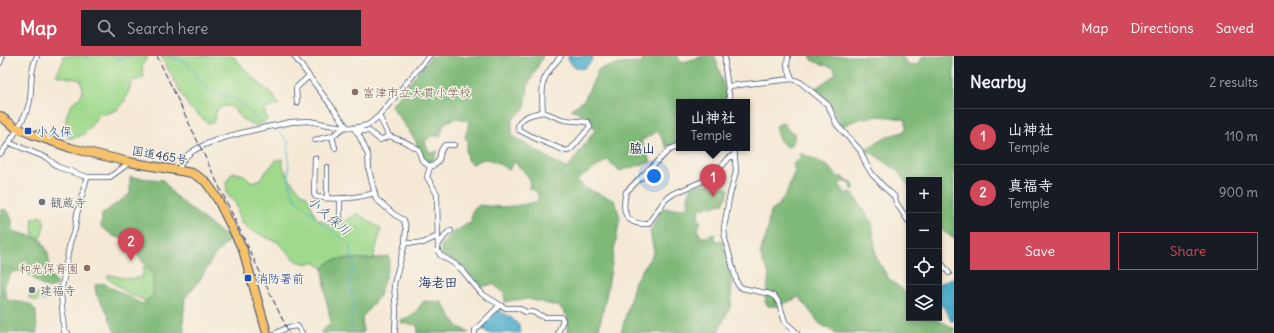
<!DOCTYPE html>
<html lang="en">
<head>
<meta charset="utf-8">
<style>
	:root { --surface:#171b24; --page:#20242c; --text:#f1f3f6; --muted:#9ea1a6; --line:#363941; --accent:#d1495b }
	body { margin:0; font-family:Delius,"Klee One",sans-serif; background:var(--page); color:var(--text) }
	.controls { position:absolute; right:12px; bottom:12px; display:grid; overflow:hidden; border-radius:0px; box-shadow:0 2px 6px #0003 }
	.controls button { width:36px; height:36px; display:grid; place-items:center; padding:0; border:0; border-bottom:1px solid var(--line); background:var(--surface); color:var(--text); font:20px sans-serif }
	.you { position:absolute; left:654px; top:120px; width:14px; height:14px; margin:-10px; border:3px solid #fff; border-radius:50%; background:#1a73e8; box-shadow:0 0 0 6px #1a73e833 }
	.badge { display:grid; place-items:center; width:26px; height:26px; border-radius:50%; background:var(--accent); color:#fff; font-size:13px; font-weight:700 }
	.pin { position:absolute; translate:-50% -33px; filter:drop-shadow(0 1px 2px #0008) }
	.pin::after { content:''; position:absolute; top:21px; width:14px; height:12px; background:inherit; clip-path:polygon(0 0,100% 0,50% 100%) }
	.popup { position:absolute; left:676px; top:43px; width:74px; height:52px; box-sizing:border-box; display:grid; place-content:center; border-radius:0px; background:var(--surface); filter:drop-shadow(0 1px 3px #0005); font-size:13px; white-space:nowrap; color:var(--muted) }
	.popup b { font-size:15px; color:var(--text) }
	.popup::after { content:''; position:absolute; left:50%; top:100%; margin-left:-8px; border:8px solid transparent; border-top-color:var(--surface) }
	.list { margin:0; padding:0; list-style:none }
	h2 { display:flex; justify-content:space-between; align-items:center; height:52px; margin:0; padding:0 16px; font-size:17px }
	h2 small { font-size:13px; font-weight:400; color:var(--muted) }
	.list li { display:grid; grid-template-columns:26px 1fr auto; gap:12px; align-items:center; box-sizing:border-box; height:56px; padding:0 16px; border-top:1px solid var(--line) }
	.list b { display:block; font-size:15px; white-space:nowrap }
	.list p { margin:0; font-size:13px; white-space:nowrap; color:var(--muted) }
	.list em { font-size:13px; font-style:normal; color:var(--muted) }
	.actions { display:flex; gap:8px; padding:12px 16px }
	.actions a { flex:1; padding:9px 0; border:1px solid var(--accent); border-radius:0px; text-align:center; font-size:14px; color:var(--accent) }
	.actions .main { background:var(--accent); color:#fff }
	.icon { flex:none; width:22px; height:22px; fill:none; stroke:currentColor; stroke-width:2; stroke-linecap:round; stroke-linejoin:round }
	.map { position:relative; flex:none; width:954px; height:277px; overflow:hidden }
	header { display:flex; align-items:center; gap:24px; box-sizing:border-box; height:56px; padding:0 20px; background:var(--accent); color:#fff }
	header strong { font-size:19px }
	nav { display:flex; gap:22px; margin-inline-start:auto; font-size:14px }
	.search { width:280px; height:36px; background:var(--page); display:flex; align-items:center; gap:10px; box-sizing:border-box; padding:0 14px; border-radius:0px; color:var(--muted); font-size:15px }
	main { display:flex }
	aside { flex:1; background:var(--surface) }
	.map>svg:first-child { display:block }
	.green { fill:#9fd98c; stroke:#5d8475 }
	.forest { fill:#7fb978; stroke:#4d746b }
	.water { fill:#4badca; stroke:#336e94 }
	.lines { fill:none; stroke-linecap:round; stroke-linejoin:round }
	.stream { stroke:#4badca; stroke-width:1 }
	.street-casing { stroke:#3c4b70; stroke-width:6 }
	.highway-casing { stroke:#3c4b70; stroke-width:10 }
	.street { stroke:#fff; stroke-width:4.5 }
	.highway { stroke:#f5c16b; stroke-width:8 }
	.rail { stroke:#1b2f5e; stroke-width:1; stroke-dasharray:6 3; stroke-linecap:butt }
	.education-dot { fill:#8d6e63; stroke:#f7f3e8; stroke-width:1.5 }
	.transit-dot { fill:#1a4fb4; stroke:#f7f3e8; stroke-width:1.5 }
	.worship-dot { fill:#6b7280; stroke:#f7f3e8; stroke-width:1.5 }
	.labels { text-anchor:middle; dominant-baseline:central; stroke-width:3; stroke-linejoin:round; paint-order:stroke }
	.education-label { font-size:12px; fill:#785e54; stroke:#f7f3e8; text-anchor:start }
	.transit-label { font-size:12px; fill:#164399; stroke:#f7f3e8; text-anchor:start }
	.street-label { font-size:12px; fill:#1b2f5e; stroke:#f7f3e8 }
	.worship-label { font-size:12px; fill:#5b616d; stroke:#f7f3e8; text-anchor:start }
	.neighbourhood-label { font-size:13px; font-weight:bold; fill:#1b2f5e; stroke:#f7f3e8 }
	.water-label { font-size:13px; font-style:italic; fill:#29557e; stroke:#f7f3e8 }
</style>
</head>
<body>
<header>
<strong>Map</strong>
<div class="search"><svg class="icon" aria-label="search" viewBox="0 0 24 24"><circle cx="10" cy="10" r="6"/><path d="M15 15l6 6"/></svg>Search here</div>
<nav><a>Map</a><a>Directions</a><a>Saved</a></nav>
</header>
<main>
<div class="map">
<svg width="954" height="277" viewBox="0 0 954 277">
	<rect width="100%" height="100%" fill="#f7f3e8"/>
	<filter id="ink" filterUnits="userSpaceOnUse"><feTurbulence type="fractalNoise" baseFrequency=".025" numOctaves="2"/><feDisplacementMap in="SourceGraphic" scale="8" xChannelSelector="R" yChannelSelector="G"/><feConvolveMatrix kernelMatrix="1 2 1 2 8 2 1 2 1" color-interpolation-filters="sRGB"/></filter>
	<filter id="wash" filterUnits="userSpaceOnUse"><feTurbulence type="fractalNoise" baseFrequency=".012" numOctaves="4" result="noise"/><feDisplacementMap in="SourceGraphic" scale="16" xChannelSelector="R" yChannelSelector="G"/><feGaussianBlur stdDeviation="0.9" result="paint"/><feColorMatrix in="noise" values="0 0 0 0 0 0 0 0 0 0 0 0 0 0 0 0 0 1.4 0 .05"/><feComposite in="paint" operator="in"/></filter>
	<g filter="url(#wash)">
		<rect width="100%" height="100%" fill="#f5e9d5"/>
		<!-- green -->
		<path class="green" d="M62,0H148L142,10L144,22L132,25C124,49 124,55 98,59C89,73 85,83 67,82C64,71 65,58 72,48C73,45 77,44 79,42C84,37 83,30 80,24L56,19L64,3Z
			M161,0H233L252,21L273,39L279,49L266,52L265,58L267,64L256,70L242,63L231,50H224L217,54L213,67H208L189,51Z
			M283,103V111L291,125L301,136L308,141L316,162L336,172L357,157L381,173L373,203H342L331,205L323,212L316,207H303L297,205L277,186L248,173L241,166L236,148L227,138L226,126L233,116L244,119L252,126L259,124L276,104Z
			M42,160L45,169H44L40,184L34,183L32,170L33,162Z
			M147,210L152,213L156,241L147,245L130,239L107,222L109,218C119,222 131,224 142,221L143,217V211Z
			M39,237H48L49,244L35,245L29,242V240L38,239Z"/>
		<!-- forest -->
		<path class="forest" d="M431,0H543L528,29L525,52L512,64V80L567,113L595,74L589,61L571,53L584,44L599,13L620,8L643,7L642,0H678L680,7L704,0H715L727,42L722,46H679V61L676,63L679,84L667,92L658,75L641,85L651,106L619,115L607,104L577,124L584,132L614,144L620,161L607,236L598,277H567L568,261L560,251L529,243L513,244L505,246C505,234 501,235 493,228L481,231L460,208L442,199L441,190L453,176L458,174L467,168L471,167L472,155L479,149C501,152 517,151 538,145V137L531,133L529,134L530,123L522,113L514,106L509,114C495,106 488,98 473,108L467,104L466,93L468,85L465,82L469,65L457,62L444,67L440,80H431L425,86L430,97L438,95L433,104L426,106L417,90L416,85L391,50Z
			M810,0H902L909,10L919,8L923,0H954V183L939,172V124H909V131L897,114L866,93L885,81L903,76L906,72V64C882,58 863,59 841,71L830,48L813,34L836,18L834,12L813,5Z
			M781,67L784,68L789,75L794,77C795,83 793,90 787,91C780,86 775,79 776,70Z
			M800,97C818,105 825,105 838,121H843L844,123L852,126L854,131L853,135L849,126H842L839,128L846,138L849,136L853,138L872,167L876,201L889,223L902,233L909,243V262H933L954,272V277H835L819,267L799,241L779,250H768L765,246C766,238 770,222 768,215C767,211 763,208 762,204C758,195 764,188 766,180C769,172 767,164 771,155C780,151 780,143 787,137L790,126L795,115L793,108L800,103Z
			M130,121L163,124L175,140L221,177L231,182L214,200L201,222L185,242L183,268L185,277H115L107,256L96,238L95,229L103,227L142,248L153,239V219L138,200V185L115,181L101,171L102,158L130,138Z
			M703,128L715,129L716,132L721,130L729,133L727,141L723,147L713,151L708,149L705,152H700C699,157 696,161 701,165L700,168L698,170V174L701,181H707L711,178H715V185H723L732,228L731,249L717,277H621L635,225L654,196L650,176L662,152L674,153L688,151V140L692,131Z
			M2,153L8,155L13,167V175L41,183L48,197L51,219L57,229L50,233L39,228L25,215L12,216L4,230L7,244L30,248L36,255L37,277H0V157Z
			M388,200L390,205L379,240L362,262L363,277H320L331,267L326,242L323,212L331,205L342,203H373Z
			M424,245L442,246L458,271L468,275L469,277H418L417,269L402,267L401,264L413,259Z"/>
		<!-- water -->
		<path class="water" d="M568,0H591L593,1C591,7 587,12 580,13L573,10L568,3Z
			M951,222L954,224V265H951L943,250L939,249V228Z
			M498,254L512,262L519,269L520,277H488L482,272Z"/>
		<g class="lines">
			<!-- stream -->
			<path class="stream" d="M81,0L88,2L91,0
				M113,0L120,4L131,0
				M168,0L188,8L203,30L207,33L238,45L244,49L258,64L268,70
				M272,72L283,79L288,86L289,123L291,134L295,142L320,166L342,182L349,189L354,209V214L349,226L350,233L355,249C353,261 346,264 354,277"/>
		</g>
	</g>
	<g filter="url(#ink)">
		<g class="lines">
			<defs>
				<path id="street" d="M294,0L347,71
					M725,0V12L730,46
					M788,0L787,9L792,23L800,26L828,49L837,69L860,94L866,108L872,118L884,131L894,140L897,148L909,166
					M0,7L2,2
					M729,30L792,23
					M297,47L296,32L309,20
					M543,56L564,64L588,66L590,71L572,92L570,94L566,95L539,84L519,74L518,71C520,60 533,58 543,56Z
					M543,56C542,50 542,29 544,24C547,16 555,7 561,0
					M379,60L389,80
					M354,72L360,75H369L380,84L389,80L403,85L418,93L422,104L430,111L427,121L437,138L438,195L440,199L455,208L462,214L482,238L500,249L506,252H518L526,256H533L544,261H561L563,264L558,277
					M355,74L359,79L368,99L369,114L376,143L395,159L404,164L406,173L405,187L394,228L396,254L395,277
					M332,80L335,92
					M315,84L332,80L345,71
					M10,87L47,102L58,111L87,121H110L129,107
					M679,90L669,94L626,136C621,157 626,169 648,168L665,144L673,138L712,121L729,102L735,98
					M734,92L736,115L729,143L724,172L725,183L737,227L738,229L742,232L770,238L775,241L779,247L785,266L797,277
					M0,98C9,89 29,56 30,43C32,29 30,13 37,0
					M315,102L314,138L316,141C335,144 357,142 375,137
					M430,111C446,103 435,99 445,89H454
					M178,114C180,111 181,106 184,103C200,82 265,72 291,66L309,65L329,69L354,72L368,69L379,60L429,0
					M327,142V111
					M340,142V162
					M405,187H423L438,180
					M438,189L448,176L451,175
					M939,204L949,217
					M68,277L64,276L61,237L70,186L75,173L77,158L87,121
					M276,277L289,271L297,270L302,277
					M475,277V274L500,249"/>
				<path id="highway" d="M0,60L15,71L31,78L71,92L129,106L192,117L205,125L211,133L218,144L243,194L267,277"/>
			</defs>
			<!-- street casing -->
			<use href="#street" class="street-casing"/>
			<!-- highway casing -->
			<use href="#highway" class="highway-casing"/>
			<!-- street -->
			<use href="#street" class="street"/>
			<!-- highway -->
			<use href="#highway" class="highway"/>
			<!-- rail -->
			<path class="rail" d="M157,0L289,277"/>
		</g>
	</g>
	<!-- markers -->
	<g class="education-dot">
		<circle cx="355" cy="36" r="4"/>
		<circle cx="87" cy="212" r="4"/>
	</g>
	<g class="transit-dot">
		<rect x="24" y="71" width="8" height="8" rx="2"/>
		<rect x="244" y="218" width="8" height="8" rx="2"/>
	</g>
	<g class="worship-dot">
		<circle cx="42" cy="146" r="4"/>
		<circle cx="32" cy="234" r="4"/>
	</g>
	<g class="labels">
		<!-- education labels -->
		<g class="education-label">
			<text x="363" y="36">富津市立大貫小学校</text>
			<text x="79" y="212" text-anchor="end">和光保育園</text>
		</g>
		<!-- transit labels -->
		<g class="transit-label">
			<text x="36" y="75">小久保</text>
			<text x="256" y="222">消防署前</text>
		</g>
		<!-- street labels -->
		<g class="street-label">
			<text transform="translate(160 99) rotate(10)">国道465号</text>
		</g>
		<!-- worship labels -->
		<g class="worship-label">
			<text x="50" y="146">観蔵寺</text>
			<text x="40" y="234">建福寺</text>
		</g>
		<!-- neighbourhood labels -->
		<g class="neighbourhood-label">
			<text x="642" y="92">脇山</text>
			<text x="438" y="226">海老田</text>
		</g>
		<!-- water labels -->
		<g class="water-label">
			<text transform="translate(329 160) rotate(41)">小久保川</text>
		</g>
	</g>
</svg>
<div class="controls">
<button>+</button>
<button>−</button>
<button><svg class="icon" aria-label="locate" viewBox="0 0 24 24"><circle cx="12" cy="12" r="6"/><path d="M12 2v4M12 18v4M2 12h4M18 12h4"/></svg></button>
<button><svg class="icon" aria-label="layers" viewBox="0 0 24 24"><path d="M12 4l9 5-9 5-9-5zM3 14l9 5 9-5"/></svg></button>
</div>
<div class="you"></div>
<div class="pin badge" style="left:713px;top:141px">1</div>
<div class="popup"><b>山神社</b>Temple</div>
<div class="pin badge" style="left:131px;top:205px">2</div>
</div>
<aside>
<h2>Nearby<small>2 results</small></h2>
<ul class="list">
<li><span class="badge">1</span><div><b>山神社</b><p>Temple</p></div><em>110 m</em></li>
<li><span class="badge">2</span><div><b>真福寺</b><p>Temple</p></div><em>900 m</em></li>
</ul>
<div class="actions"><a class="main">Save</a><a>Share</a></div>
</aside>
</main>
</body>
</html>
